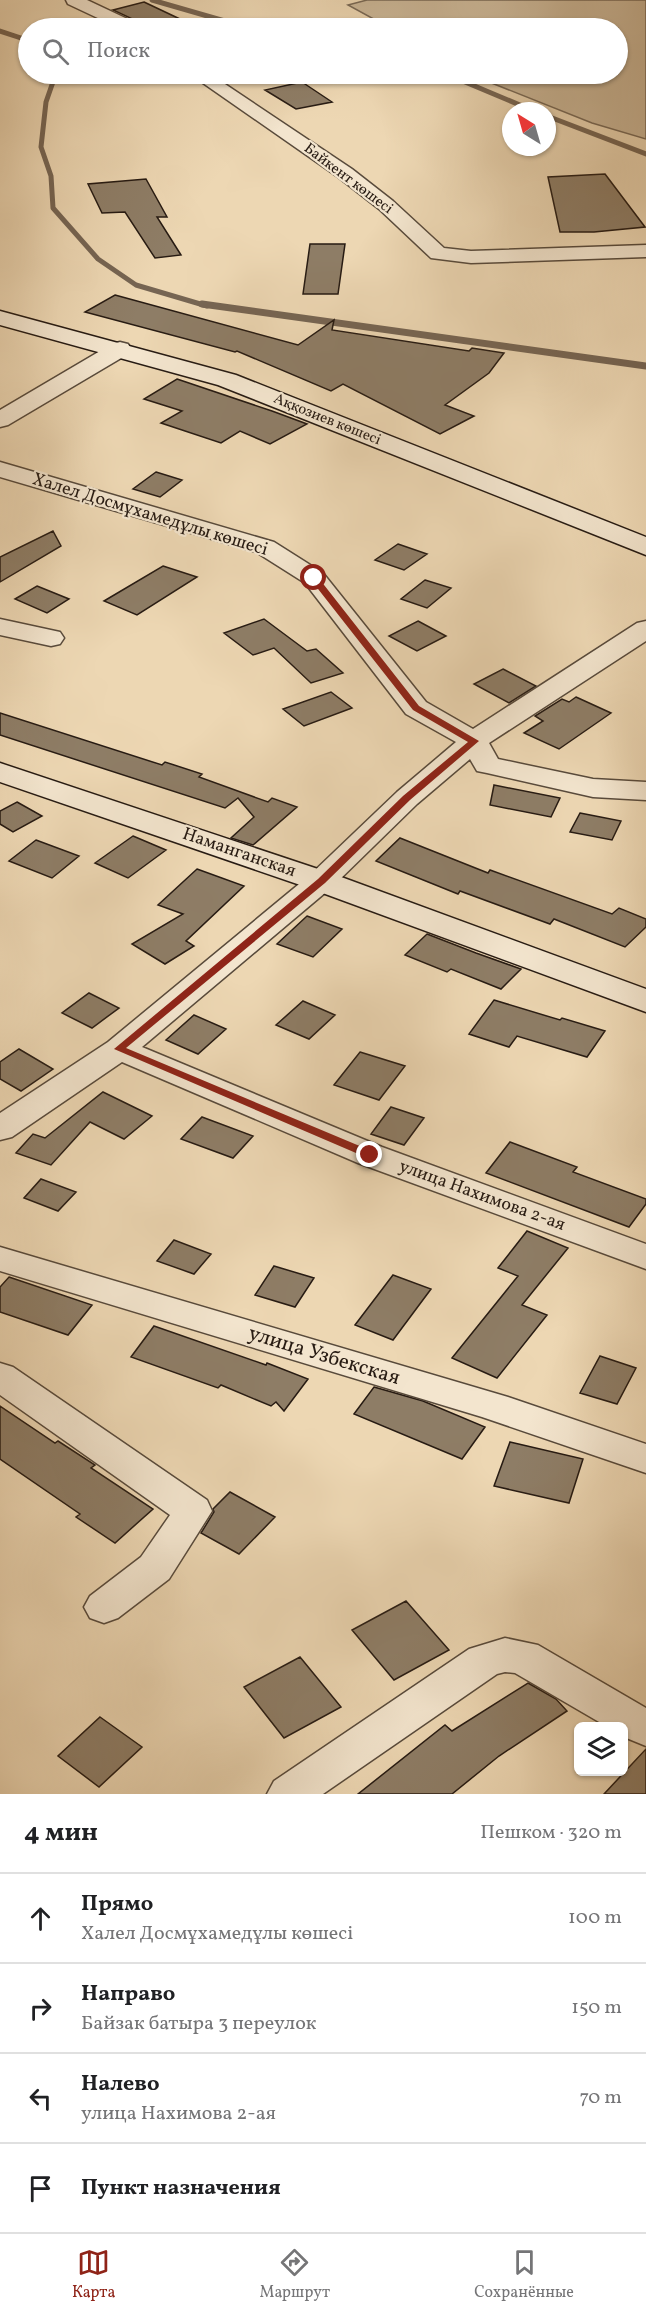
<!DOCTYPE html>
<html lang="ru">
<head>
<meta charset="utf-8">
<style>
	:root { --surface:#fff; --page:#f6f6f6; --text:#202124; --muted:#757577; --line:#e0e0e0; --accent:#8f2418 }
	body { margin:0; font-family:Vollkorn,serif; background:var(--page); color:var(--text) }
	.controls { position:absolute; right:18px; bottom:18px; display:grid; overflow:hidden; border-radius:9px; box-shadow:0 2px 4px #0004 }
	.controls button { width:54px; height:54px; display:grid; place-items:center; padding:0; border:0; border-bottom:2px solid var(--line); background:var(--surface); color:var(--text); font:30px sans-serif }
	.compass { position:absolute; left:502px; top:102px; width:54px; height:54px; border-radius:50%; background:var(--surface); box-shadow:0 2px 4px #0004; rotate:323deg }
	.stop { position:absolute; width:18px; height:18px; margin:-14px; border:4px solid #8f2418; border-radius:50%; background:#fff }
	.stop.end { background:#8f2418; border-color:#fff; box-shadow:0 2px 6px #0008 }
	.list { margin:0; padding:0; list-style:none }
	h2 { display:flex; justify-content:space-between; align-items:center; height:78px; margin:0; padding:0 24px; font-size:26px }
	h2 small { font-size:20px; font-weight:400; color:var(--muted) }
	.list li { display:grid; grid-template-columns:39px 1fr auto; gap:18px; align-items:center; box-sizing:border-box; height:90px; padding:0 24px; border-top:2px solid var(--line) }
	.list b { display:block; font-size:22px; white-space:nowrap }
	.list p { margin:0; font-size:20px; white-space:nowrap; color:var(--muted) }
	.list em { font-size:20px; font-style:normal; color:var(--muted) }
	.icon { flex:none; width:33px; height:33px; fill:none; stroke:currentColor; stroke-width:2; stroke-linecap:round; stroke-linejoin:round }
	.map { position:relative; flex:none; width:646px; height:1794px; overflow:hidden }
	.search { position:absolute; background:var(--surface); box-shadow:0 2px 4px #0004; left:18px; right:18px; top:18px; height:66px; display:flex; align-items:center; gap:15px; box-sizing:border-box; padding:0 21px; border-radius:33px; color:var(--muted); font-size:22px }
	.sheet { height:438px; background:var(--surface) }
	nav { display:flex; justify-content:space-around; align-items:center; box-sizing:border-box; height:84px; border-top:2px solid var(--line); background:var(--surface); font-size:16px; color:var(--muted) }
	nav a { display:grid; justify-items:center; gap:3px }
	nav .on { color:var(--accent) }
	.map>svg:first-child { display:block }
	.green { fill:#cbb798; stroke:#796956; stroke-width:1.5 }
	.lines { fill:none; stroke-linecap:round; stroke-linejoin:round }
	.stream-far1 { stroke:#766553; stroke-width:5 }
	.stream { stroke:#766553; stroke-width:7 }
	.building { fill:#8e7d66; stroke:#271b13; stroke-width:1.5 }
	.street-casing { stroke:#584a3b; stroke-width:3 }
	.secondary-casing { stroke:#271b13; stroke-width:3 }
	.street { fill:#f3e5ce; fill-rule:evenodd }
	.secondary { fill:#f3e5ce; fill-rule:evenodd }
	.route { fill:#8f2418 }
	.labels { text-anchor:middle; dominant-baseline:central; stroke-width:4.5; stroke-linejoin:round; paint-order:stroke }
	.far-street-label { font-size:15px; fill:#271b13; stroke:#f3e5ce }
	.street-label { font-size:18px; fill:#271b13; stroke:#f3e5ce }
	.near-street-label { font-size:21px; fill:#271b13; stroke:#f3e5ce }
</style>
</head>
<body>
<div class="map">
<svg width="646" height="1794" viewBox="0 0 646 1794">
	<rect width="100%" height="100%" fill="#edd7b3"/>
	<filter id="stains"><feTurbulence type="fractalNoise" baseFrequency=".00333" numOctaves="4"/><feColorMatrix values="0 0 0 0 .2 0 0 0 0 .09 0 0 0 0 .02 0 0 0 .5 -.17"/></filter>
	<radialGradient id="worn" r=".72"><stop offset=".6" stop-color="#630" stop-opacity="0"/><stop offset="1" stop-color="#630" stop-opacity=".3"/></radialGradient>
	<!-- green -->
	<path class="green" d="M367,0H646V139L592,123L469,74H618V28H390L348,5Z"/>
	<g class="lines">
		<!-- stream-far1 -->
		<path class="stream-far1" d="M152,0L249,28
			M0,31L24,39L28,45
			M50,74L54,79L46,102L41,147L51,176L53,208L98,259L136,285L207,306
			M446,74L534,111
			M547,116L646,154"/>
		<!-- stream -->
		<path class="stream" d="M202,304L646,366"/>
	</g>
	<!-- building -->
	<path class="building" d="M144,2L199,28H143L139,22L113,10Z
		M302,82L332,102L296,109L265,90Z
		M605,174L645,227L594,232H560L548,177Z
		M146,179L167,217H157L181,255L155,258L125,212L102,213L88,184Z
		M310,244H345L338,294H303Z
		M115,295L298,345L334,320L332,330L469,351L472,348L504,353L489,373L445,405L474,416L440,434L343,384L331,391L237,351L235,352L85,312Z
		M177,379L272,411L307,424L270,444L240,431L221,443L161,423L182,411L144,399Z
		M156,472L182,480L160,497L133,489Z
		M53,531L61,546L0,582V557Z
		M398,544L427,554L404,570L375,560Z
		M163,566L197,577L137,615L104,601Z
		M425,580L451,588L427,608L401,599Z
		M37,586L69,599L47,613L15,599Z
		M264,619L307,651L316,649L343,673L311,683L274,648L253,655L224,633Z
		M418,621L446,636L417,651L389,636Z
		M503,669L536,686L509,703L474,684Z
		M331,692L352,708L304,726L283,709Z
		M576,697L611,713L559,749L524,733L543,721L535,716L562,699L569,702Z
		M0,713L162,765L165,762L202,774L199,777L268,802L272,798L297,807L253,845L231,838L254,817L238,798L225,808L0,735Z
		M494,785L560,798L551,817L490,805Z
		M17,802L42,816L13,832L0,824V811Z
		M580,813L621,821L612,840L570,832Z
		M133,836L166,850L128,878L95,863Z
		M400,838L488,873L490,870L612,914L619,908L646,919V927L625,947L554,919L550,924L460,891L458,894L376,861Z
		M36,840L79,856L52,878L9,861Z
		M197,869L244,886L186,941L194,946L165,964L132,944L183,914L158,905Z
		M307,916L342,929L313,957L277,944Z
		M427,934L476,953L521,969L501,989L451,969L447,972L405,955Z
		M89,993L119,1008L92,1028L62,1013Z
		M494,1000L560,1020L562,1018L605,1031L587,1057L517,1036L509,1047L469,1034Z
		M303,1001L335,1015L309,1039L276,1025Z
		M194,1015L226,1029L198,1054L166,1040Z
		M19,1049L53,1069L21,1091L0,1079V1062Z
		M360,1052L405,1066L379,1100L334,1085Z
		M103,1092L152,1116L124,1139L90,1122L51,1165L16,1153L33,1134L45,1138Z
		M391,1107L424,1118L404,1145L371,1134Z
		M202,1117L253,1136L233,1158L181,1139Z
		M510,1142L577,1167L573,1172L646,1199V1204L629,1227L486,1173Z
		M41,1179L76,1192L58,1211L24,1198Z
		M527,1231L568,1248L522,1305L547,1315L497,1378L452,1358L518,1276L498,1268Z
		M174,1240L211,1254L194,1274L157,1261Z
		M274,1266L314,1278L295,1307L255,1295Z
		M393,1275L431,1289L393,1340L355,1325Z
		M9,1277L92,1305L68,1335L0,1312V1287Z
		M154,1326L266,1365L267,1363L308,1379L284,1411L276,1402L271,1406L221,1385L218,1388L131,1357Z
		M600,1356L636,1368L617,1404L580,1393Z
		M374,1387L423,1401L485,1427L462,1459L354,1414Z
		M0,1406L55,1443L58,1441L95,1465L91,1468L153,1509L115,1543L76,1517L80,1514L0,1459Z
		M510,1442L583,1459L569,1503L494,1486Z
		M230,1492L275,1517L239,1554L201,1533L214,1512L213,1509Z
		M406,1601L449,1650L394,1680L352,1630Z
		M300,1657L341,1707L284,1738L244,1687Z
		M528,1683L556,1699L567,1711L499,1756L452,1794H358L445,1725L452,1731Z
		M100,1717L142,1747L99,1787L58,1756Z
		M646,1749V1794H604Z"/>
	<g class="lines">
		<defs>
			<path id="street" d="M66,0H87L138,24L141,28H119L68,4Z
				M190,74H210L352,169L393,201L444,248L471,251L646,245V257L471,263L431,258L379,209L338,177Z
				M120,342L128,344L131,349L128,354L8,425L0,427V410L112,344Z
				M0,462L274,542L323,573L426,702L473,729L637,623L646,621V641L489,743L498,759L593,779L646,782V800L593,797L487,773L477,771L470,759L417,804L332,887L142,1047L382,1147L646,1244V1269L358,1163L122,1062L12,1137L0,1140V1113L108,1042L310,875L397,792L456,742L406,714L305,583L256,552L0,477Z
				M0,619L60,632L64,638L60,644L51,646L0,635Z
				M0,1247L508,1397L646,1444V1473L482,1417L0,1271Z
				M0,1363L13,1367L207,1500L212,1511L169,1579L118,1618L104,1623L90,1618L84,1607L90,1596L141,1557L170,1515L0,1395Z
				M505,1638L538,1645L646,1708V1746L624,1737V1726H606L515,1673L505,1672L497,1674L323,1794H267L274,1781L469,1649Z"/>
			<path id="secondary" d="M0,311L236,375L646,537V555L218,385L0,325Z
				M0,763L333,874L646,989V1012L309,888L0,782Z"/>
		</defs>
		<!-- street casing -->
		<use href="#street" class="street-casing"/>
		<!-- secondary casing -->
		<use href="#secondary" class="secondary-casing"/>
		<!-- street -->
		<use href="#street" class="street"/>
		<!-- secondary -->
		<use href="#secondary" class="secondary"/>
	</g>
	<!-- route -->
	<path class="route" d="M314,575L317,576L419,706L479,741L410,800L325,883L126,1048L374,1152V1158L370,1159L114,1049L318,879L403,796L468,742L413,710L311,580L310,578Z"/>
	<g class="labels">
		<!-- far-street labels -->
		<g class="far-street-label">
			<text transform="translate(348 179) rotate(37)">Байкент көшесі</text>
			<text transform="translate(327 420) rotate(22)">Аққозиев көшесі</text>
		</g>
		<!-- street labels -->
		<g class="street-label">
			<text transform="translate(150 515) rotate(17)">Халел Досмұхамедұлы көшесі</text>
			<text transform="translate(239 853) rotate(19)">Наманганская</text>
			<text transform="translate(482 1196) rotate(20)">улица Нахимова 2-ая</text>
		</g>
		<!-- near-street labels -->
		<g class="near-street-label">
			<text transform="translate(324 1356) rotate(17)">улица Узбекская</text>
		</g>
	</g>
	<rect width="100%" height="100%" filter="url(#stains)"/>
	<rect width="100%" height="100%" fill="url(#worn)"/>
</svg>
<div class="controls">
<button><svg class="icon" aria-label="layers" viewBox="0 0 24 24"><path d="M12 4l9 5-9 5-9-5zM3 14l9 5 9-5"/></svg></button>
</div>
<svg class="compass" viewBox="-18 -18 36 36"><path d="M0-13l5 13h-10z" fill="#e53935"/><path d="M0 13l5-13h-10z" fill="#757577"/></svg>
<div class="stop" style="left:314px;top:578px"></div>
<div class="stop end" style="left:370px;top:1155px"></div>
<div class="search"><svg class="icon" aria-label="search" viewBox="0 0 24 24"><circle cx="10" cy="10" r="6"/><path d="M15 15l6 6"/></svg>Поиск</div>
</div>
<section class="sheet">
<h2>4 мин<small>Пешком · 320 m</small></h2>
<ul class="list">
<li><svg class="icon" aria-label="ahead" viewBox="0 0 24 24"><path d="M12 20V5M6 11l6-6 6 6"/></svg><div><b>Прямо</b><p>Халел Досмұхамедұлы көшесі</p></div><em>100 m</em></li>
<li><svg class="icon" aria-label="right" viewBox="0 0 24 24"><path d="M7 20v-9h11M14 6l5 5-5 5"/></svg><div><b>Направо</b><p>Байзак батыра 3 переулок</p></div><em>150 m</em></li>
<li><svg class="icon" aria-label="left" viewBox="0 0 24 24"><path d="M17 20v-9H6M10 6l-5 5 5 5"/></svg><div><b>Налево</b><p>улица Нахимова 2-ая</p></div><em>70 m</em></li>
<li><svg class="icon" aria-label="arrive" viewBox="0 0 24 24"><path d="M6 21V4h12l-3 4 3 4H6"/></svg><div><b>Пункт назначения</b></div></li>
</ul>
</section>
<nav>
<a class="on"><svg class="icon" aria-label="map" viewBox="0 0 24 24"><path d="M3 6l6-2 6 2 6-2v14l-6 2-6-2-6 2zM9 4v14M15 6v14"/></svg>Карта</a>
<a><svg class="icon" aria-label="directions" viewBox="0 0 24 24"><path d="M12 3l9 9-9 9-9-9zM9 14v-3h6M13 9l2 2-2 2"/></svg>Маршрут</a>
<a><svg class="icon" aria-label="saved" viewBox="0 0 24 24"><path d="M7 4h10v16l-5-4-5 4z"/></svg>Сохранённые</a>
</nav>
</body>
</html>
